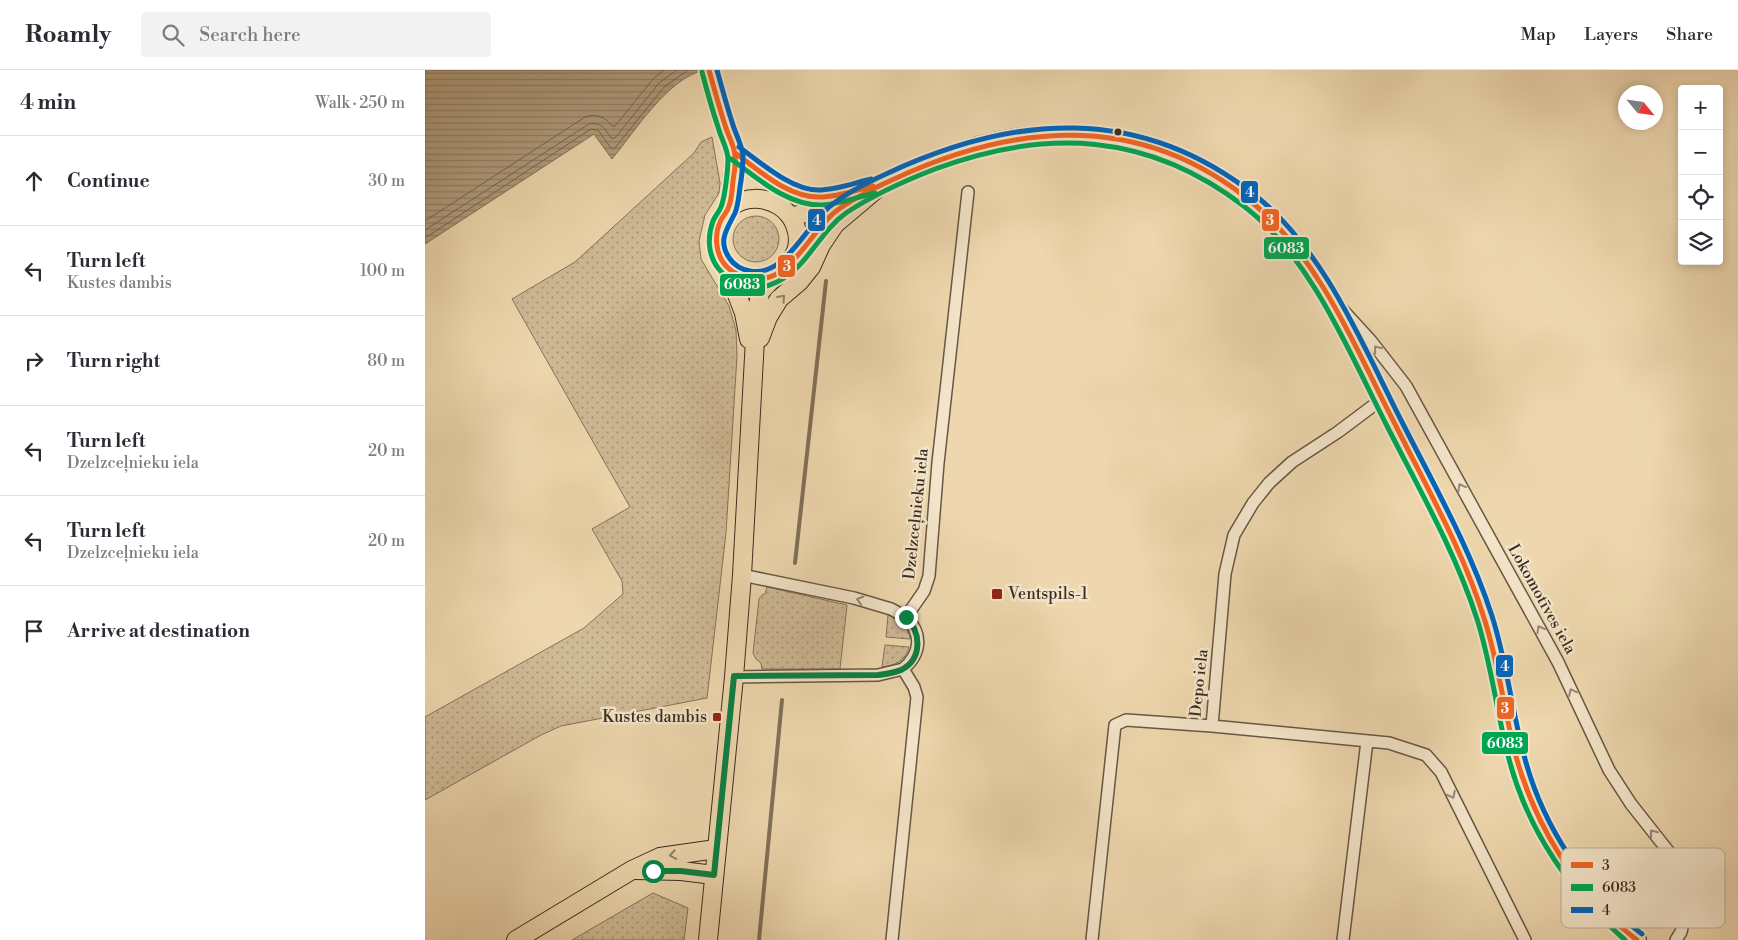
<!DOCTYPE html>
<html lang="en">
<head>
<meta charset="utf-8">
<style>
	:root { --surface:#fff; --page:#f2f2f3; --text:#2b2b33; --muted:#7c7c81; --line:#e1e1e2 }
	body { margin:0; font-family:"Libre Bodoni",serif; background:var(--page); color:var(--text) }
	.controls { position:absolute; right:15px; top:15px; display:grid; overflow:hidden; border-radius:5px; box-shadow:0 2px 8px #0003 }
	.controls button { width:45px; height:45px; display:grid; place-items:center; padding:0; border:0; border-bottom:1px solid var(--line); background:var(--surface); color:var(--text); font:25px sans-serif }
	.compass { position:absolute; left:1193px; top:15px; width:45px; height:45px; border-radius:50%; background:var(--surface); box-shadow:0 2px 8px #0003; rotate:119deg }
	.stop { position:absolute; width:15px; height:15px; margin:-11px; border:4px solid #0b8043; border-radius:50%; background:#fff }
	.stop.end { background:#0b8043; border-color:#fff; box-shadow:0 1px 5px #0008 }
	.list { margin:0; padding:0; list-style:none }
	h2 { display:flex; justify-content:space-between; align-items:center; height:65px; margin:0; padding:0 20px; font-size:21px }
	h2 small { font-size:16px; font-weight:400; color:var(--muted) }
	.list li { display:grid; grid-template-columns:32px 1fr auto; gap:15px; align-items:center; box-sizing:border-box; height:90px; padding:0 20px; border-top:1px solid var(--line) }
	.list b { display:block; font-size:19px; white-space:nowrap }
	.list p { margin:0; font-size:16px; white-space:nowrap; color:var(--muted) }
	.list em { font-size:16px; font-style:normal; color:var(--muted) }
	.icon { flex:none; width:28px; height:28px; fill:none; stroke:currentColor; stroke-width:2; stroke-linecap:round; stroke-linejoin:round }
	.map { position:relative; flex:none; width:1313px; height:870px; overflow:hidden }
	header { display:flex; align-items:center; gap:30px; box-sizing:border-box; height:70px; padding:0 25px; background:var(--surface); border-bottom:1px solid var(--line) }
	header strong { font-size:24px }
	nav { display:flex; gap:28px; margin-inline-start:auto; font-size:18px }
	.search { width:350px; height:45px; background:var(--page); display:flex; align-items:center; gap:12px; box-sizing:border-box; padding:0 18px; border-radius:5px; color:var(--muted); font-size:19px }
	main { display:flex }
	aside { flex:1; background:var(--surface) }
	.map>svg:first-child { display:block }
	.grass { fill:url(#grass-dots); stroke:#84735b }
	.water { fill:url(#water-rules); stroke:#817058 }
	.lines { fill:none; stroke-linecap:round; stroke-linejoin:round }
	.shore { stroke:#76644f; stroke-width:1 }
	.stream { stroke:#817058; stroke-width:4 }
	.minor-casing { stroke:#675744; stroke-width:14 }
	.primary-casing { stroke:#3a2c20; stroke-width:20 }
	.trunk-casing { stroke:#3a2c20; stroke-width:20 }
	.minor { stroke:#f4e5ca; stroke-width:11 }
	.primary { stroke:#eed7ae; stroke-width:18 }
	.trunk { stroke:#eed7ae; stroke-width:18 }
	.bus-1-casing { stroke:#f4e5ca; stroke-width:9 }
	.bus-2-casing { stroke:#f4e5ca; stroke-width:9 }
	.bus-3-casing { stroke:#f4e5ca; stroke-width:9 }
	.bus-1 { stroke:#f26522; stroke-width:5 }
	.bus-2 { stroke:#00a651; stroke-width:5 }
	.bus-3 { stroke:#0065bd; stroke-width:5 }
	.oneway { stroke:#948267 }
	.oneway2 { stroke:#978875 }
	.route { stroke:#0b8043; stroke-width:6 }
	.bus-dot { fill:#3a2c20; stroke:#f4e5ca; stroke-width:2 }
	.poi-dot { fill:#8f2418; stroke:#f4e5ca; stroke-width:2 }
	.labels { text-anchor:middle; dominant-baseline:central; stroke-width:5; stroke-linejoin:round; paint-order:stroke }
	.street-label { font-size:16px; fill:#3a2c20; stroke:#f4e5ca }
	.poi-label { font-size:16px; fill:#3a2c20; stroke:#f4e5ca; text-anchor:start }
	.key { fill:#f4e5ca; stroke:#bcae97; stroke-width:1 }
	.key-label { font-size:14px; fill:#3a2c20 }
	.line-badge { stroke:#f4e5ca; stroke-width:2 }
	.badge-label { font-size:14px; text-anchor:middle; font-weight:bold; fill:#fff }
</style>
</head>
<body>
<header>
<strong>Roamly</strong>
<div class="search"><svg class="icon" aria-label="search" viewBox="0 0 24 24"><circle cx="10" cy="10" r="6"/><path d="M15 15l6 6"/></svg>Search here</div>
<nav><a>Map</a><a>Layers</a><a>Share</a></nav>
</header>
<main>
<aside>
<h2>4 min<small>Walk · 250 m</small></h2>
<ul class="list">
<li><svg class="icon" aria-label="ahead" viewBox="0 0 24 24"><path d="M12 20V5M6 11l6-6 6 6"/></svg><div><b>Continue</b></div><em>30 m</em></li>
<li><svg class="icon" aria-label="left" viewBox="0 0 24 24"><path d="M17 20v-9H6M10 6l-5 5 5 5"/></svg><div><b>Turn left</b><p>Kustes dambis</p></div><em>100 m</em></li>
<li><svg class="icon" aria-label="right" viewBox="0 0 24 24"><path d="M7 20v-9h11M14 6l5 5-5 5"/></svg><div><b>Turn right</b></div><em>80 m</em></li>
<li><svg class="icon" aria-label="left" viewBox="0 0 24 24"><path d="M17 20v-9H6M10 6l-5 5 5 5"/></svg><div><b>Turn left</b><p>Dzelzceļnieku iela</p></div><em>20 m</em></li>
<li><svg class="icon" aria-label="left" viewBox="0 0 24 24"><path d="M17 20v-9H6M10 6l-5 5 5 5"/></svg><div><b>Turn left</b><p>Dzelzceļnieku iela</p></div><em>20 m</em></li>
<li><svg class="icon" aria-label="arrive" viewBox="0 0 24 24"><path d="M6 21V4h12l-3 4 3 4H6"/></svg><div><b>Arrive at destination</b></div></li>
</ul>
</aside>
<div class="map">
<svg width="1313" height="870" viewBox="0 0 1313 870">
	<defs>
		<pattern id="grass-dots" width="8" height="8" patternUnits="userSpaceOnUse" patternTransform="scale(1.25)"><rect width="8" height="8" fill="#cfba96"/><path d="M2 2h.1M6 6h.1" fill="none" stroke="#a9977a" stroke-width="1.8" stroke-linecap="round"/></pattern>
		<pattern id="water-rules" width="6" height="5" patternUnits="userSpaceOnUse" patternTransform="scale(1.25)"><rect width="6" height="5" fill="#b19d7e"/><path d="M0 2.5h6" fill="none" stroke="#918067"/></pattern>
	</defs>
	<rect width="100%" height="100%" fill="#eed7ae"/>
	<filter id="stains"><feTurbulence type="fractalNoise" baseFrequency=".004" numOctaves="4"/><feColorMatrix values="0 0 0 0 .2 0 0 0 0 .09 0 0 0 0 .02 0 0 0 .5 -.17"/></filter>
	<radialGradient id="worn" r=".72"><stop offset=".6" stop-color="#630" stop-opacity="0"/><stop offset="1" stop-color="#630" stop-opacity=".3"/></radialGradient>
	<!-- grass -->
	<path class="grass" d="M287,67L295,113L294,123L280,145L274,171L276,189L304,236L311,260L312,286L301,463L282,628L136,656L116,665L0,730V647L159,558L198,524L197,511L167,459L205,437L87,229L150,192L269,83L276,72Z
		M308 169a23 23 0 1 1 46 0a23 23 0 1 1-46 0Z
		M342,517L422,535L415,599H337L336,593L331,589L328,583L334,529L337,525L340,524Z
		M463,545C476,547 484,557 485,569L461,567Z
		M460,575L484,577C481,590 470,596 457,597Z
		M228,823L263,838L259,870H147Z"/>
	<!-- water -->
	<path class="water" d="M0,0H279C242,9 211,60 187,89L169,64L0,174Z"/>
	<g class="lines">
		<!-- shore -->
		<path class="shore" d="M0,151L160,47C172,43 180,47 187,56H190L229,8L239,0
			M0,160L164,54C176,51 180,59 186,68H190L234,13L252,0
			M0,168L166,59L173,60L186,78L189,79L239,17L263,0"/>
		<!-- stream -->
		<path class="stream" d="M370,493L401,211
			M334,870L357,630"/>
		<defs>
			<path id="minor" d="M915,237L946,271L981,316L1133,592L1184,700L1206,734L1251,791L1260,816L1261,841L1256,862L1251,870
				M317,505L429,528L466,539L481,547
				M309,607L453,605L478,599
				M787,656L800,504L809,465L828,433L844,413L867,392L913,362L957,329
				M467,870L492,627L489,617L478,599C496,584 498,564 481,547L499,521L504,506L513,393L543,122
				M667,870L690,655L701,650L787,656L964,673L1001,685L1016,702L1100,870
				M918,870L942,671"/>
			<path id="primary" d="M301,196L319,243L324,269
				M335,268L343,247L354,229L374,212L386,197L396,175L410,154L455,116
				M210,800L256,801L289,805
				M91,870L207,800L235,787L291,779
				M283,870L309,607L317,505L331,251L335,222L349,207"/>
			<path id="trunk" d="M284,0C292,29 299,68 317,92
				M310,83C329,97 365,125 388,127C397,127 407,125 416,123
				M304,140L310,83
				M367,147C398,138 429,126 459,113C490,100 520,85 553,76C650,49 761,71 835,141C860,164 880,191 900,219L1021,454C1041,495 1058,537 1069,582C1078,619 1083,657 1093,693C1107,748 1137,795 1176,836C1187,848 1198,860 1212,870
				M364,195C366,191 369,186 371,181C374,173 373,163 370,155C356,120 303,120 294,156C292,164 291,173 293,182C300,204 329,217 349,207C360,201 368,189 376,180C389,163 402,145 421,134"/>
		</defs>
		<!-- minor casing -->
		<use href="#minor" class="minor-casing"/>
		<!-- primary casing -->
		<use href="#primary" class="primary-casing"/>
		<!-- trunk casing -->
		<use href="#trunk" class="trunk-casing"/>
		<!-- minor -->
		<use href="#minor" class="minor"/>
		<!-- primary -->
		<use href="#primary" class="primary"/>
		<!-- trunk -->
		<use href="#trunk" class="trunk"/>
		<defs>
			<path id="bus-1" d="M284,0C289,18 294,37 300,55C303,66 310,76 310,87C311,95 309,103 308,111C307,119 307,128 304,136C302,143 300,143 296,150C289,164 290,184 301,196C309,205 320,208 331,209C366,211 385,162 410,142C427,129 447,119 467,110C591,52 719,41 830,135C897,192 931,280 971,356C1003,420 1039,482 1060,551C1073,593 1079,637 1089,679C1108,753 1151,824 1212,870
				M310,83C334,100 363,128 395,127C413,127 431,120 448,116"/>
			<path id="bus-2" d="M277,2C282,21 287,39 293,57C296,68 302,78 303,88C303,100 300,127 296,137C294,142 290,146 288,151C282,167 283,185 293,198C306,216 333,222 352,212C382,198 394,162 421,143C448,125 479,111 510,99C621,58 723,62 820,137C887,189 924,282 962,356C994,419 1030,481 1052,549C1067,596 1072,646 1085,693C1104,762 1146,823 1200,870
				M306,89C332,108 363,136 397,135C415,134 432,127 450,123"/>
			<path id="bus-3" d="M292,0C297,18 302,37 308,55C311,65 317,75 318,86C318,94 317,103 316,111C314,121 314,133 310,143C302,159 292,171 305,189C309,195 317,200 325,201C359,208 381,156 404,137C421,123 441,113 461,104C589,44 715,34 831,126C900,181 938,276 977,352C1009,415 1045,478 1067,546C1082,593 1087,642 1100,689C1118,756 1161,822 1217,864
				M314,77C335,92 366,120 393,120C411,120 429,113 446,109"/>
		</defs>
		<!-- bus-1 casing -->
		<use href="#bus-1" class="bus-1-casing"/>
		<!-- bus-2 casing -->
		<use href="#bus-2" class="bus-2-casing"/>
		<!-- bus-3 casing -->
		<use href="#bus-3" class="bus-3-casing"/>
		<!-- bus-1 -->
		<use href="#bus-1" class="bus-1"/>
		<!-- bus-2 -->
		<use href="#bus-2" class="bus-2"/>
		<!-- bus-3 -->
		<use href="#bus-3" class="bus-3"/>
	</g>
	<!-- one-way arrows -->
	<defs><path id="oneway-chevron" d="M-2-3.5L2.5 0L-2 3.5" fill="none" stroke-width="1.6" stroke-linecap="round" stroke-linejoin="round" transform="scale(1.25)"/></defs>
	<g class="oneway">
		<use href="#oneway-chevron" transform="translate(357 228) rotate(-48)"/>
		<use href="#oneway-chevron" transform="translate(248 785) rotate(170)"/>
	</g>
	<g class="oneway2">
		<use href="#oneway-chevron" transform="translate(952 279) rotate(-128)"/>
		<use href="#oneway-chevron" transform="translate(1036 417) rotate(-119)"/>
		<use href="#oneway-chevron" transform="translate(435 530) rotate(-164)"/>
		<use href="#oneway-chevron" transform="translate(1115 559) rotate(-119)"/>
		<use href="#oneway-chevron" transform="translate(1147 622) rotate(-115)"/>
		<use href="#oneway-chevron" transform="translate(1027 725) rotate(63)"/>
		<use href="#oneway-chevron" transform="translate(1228 763) rotate(-128)"/>
	</g>
	<g class="lines">
		<!-- route -->
		<path class="route" d="M228,801H256L289,805L309,606L453,605C461,604 469,603 476,600C498,589 496,562 481,547"/>
	</g>
	<!-- markers -->
	<circle class="bus-dot" cx="693" cy="62" r="4.5"/>
	<g class="poi-dot">
		<rect x="566" y="518" width="12" height="12" rx="2.5"/>
		<rect x="287" y="642" width="10" height="10" rx="2.5"/>
	</g>
	<g class="labels">
		<!-- street labels -->
		<g class="street-label">
			<text transform="translate(491 444) rotate(-84)">Dzelzceļnieku iela</text>
			<text transform="translate(1117 529) rotate(61)">Lokomotīves iela</text>
			<text transform="translate(774 613) rotate(-84)">Depo iela</text>
		</g>
		<!-- poi labels -->
		<g class="poi-label">
			<text x="583" y="524">Ventspils-1</text>
			<text x="282" y="647" text-anchor="end">Kustes dambis</text>
		</g>
	</g>
	<!-- legend -->
	<rect x="1136" y="778" width="164" height="80" rx="8" class="key"/>
	<rect x="1146" y="792" width="22" height="6" fill="#f26522"/>
	<rect x="1146" y="814" width="22" height="7" fill="#00a651"/>
	<rect x="1146" y="837" width="22" height="6" fill="#0065bd"/>
	<g class="key-label">
		<text x="1177" y="800">3</text>
		<text x="1177" y="822">6083</text>
		<text x="1177" y="845">4</text>
	</g>
	<g class="line-badge">
		<rect x="815" y="110" width="19" height="24" rx="5" fill="#0065bd"/>
		<rect x="836" y="138" width="19" height="24" rx="5" fill="#f26522"/>
		<rect x="382" y="138" width="19" height="24" rx="5" fill="#0065bd"/>
		<rect x="838" y="166" width="47" height="24" rx="5" fill="#00a651"/>
		<rect x="352" y="184" width="19" height="24" rx="5" fill="#f26522"/>
		<rect x="294" y="203" width="47" height="24" rx="5" fill="#00a651"/>
		<rect x="1070" y="584" width="19" height="24" rx="5" fill="#0065bd"/>
		<rect x="1071" y="626" width="19" height="24" rx="5" fill="#f26522"/>
		<rect x="1056" y="661" width="48" height="24" rx="5" fill="#00a651"/>
	</g>
	<g class="badge-label">
		<text x="825" y="127">4</text>
		<text x="845" y="155">3</text>
		<text x="392" y="155">4</text>
		<text x="861" y="183">6083</text>
		<text x="362" y="201">3</text>
		<text x="317" y="219">6083</text>
		<text x="1080" y="601">4</text>
		<text x="1080" y="643">3</text>
		<text x="1080" y="678">6083</text>
	</g>
	<rect width="100%" height="100%" filter="url(#stains)"/>
	<rect width="100%" height="100%" fill="url(#worn)"/>
</svg>
<div class="controls">
<button>+</button>
<button>−</button>
<button><svg class="icon" aria-label="locate" viewBox="0 0 24 24"><circle cx="12" cy="12" r="6"/><path d="M12 2v4M12 18v4M2 12h4M18 12h4"/></svg></button>
<button><svg class="icon" aria-label="layers" viewBox="0 0 24 24"><path d="M12 4l9 5-9 5-9-5zM3 14l9 5 9-5"/></svg></button>
</div>
<svg class="compass" viewBox="-18 -18 36 36"><path d="M0-13l5 13h-10z" fill="#e53935"/><path d="M0 13l5-13h-10z" fill="#7c7c81"/></svg>
<div class="stop" style="left:228px;top:801px"></div>
<div class="stop end" style="left:481px;top:547px"></div>
</div>
</main>
</body>
</html>
